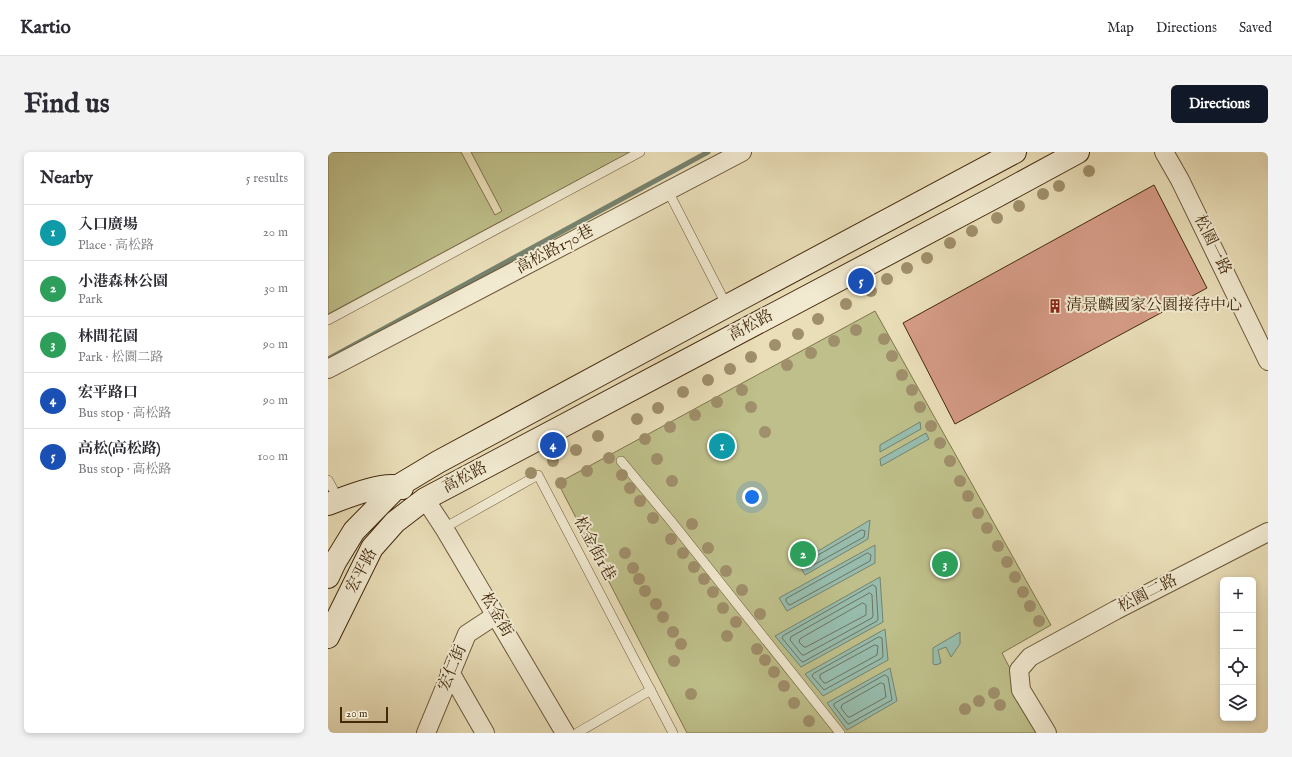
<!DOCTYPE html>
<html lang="en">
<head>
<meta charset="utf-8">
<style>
	:root { --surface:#fff; --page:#f2f2f3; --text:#2b2b33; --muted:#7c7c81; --line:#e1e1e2; --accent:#111827 }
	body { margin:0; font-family:"IM FELL English","Noto Serif TC",serif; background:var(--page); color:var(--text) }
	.controls { position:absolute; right:12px; bottom:12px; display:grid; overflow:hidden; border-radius:6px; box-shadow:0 2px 6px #0003 }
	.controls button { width:36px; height:36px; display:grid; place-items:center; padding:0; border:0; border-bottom:1px solid var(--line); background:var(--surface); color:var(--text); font:20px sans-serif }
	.scale { position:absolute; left:12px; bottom:10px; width:48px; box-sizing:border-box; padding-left:4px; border:2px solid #442a0d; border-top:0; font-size:11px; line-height:14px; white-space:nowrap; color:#442a0d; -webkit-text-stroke:3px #f1ead1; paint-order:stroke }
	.you { position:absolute; left:424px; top:345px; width:14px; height:14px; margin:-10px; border:3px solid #fff; border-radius:50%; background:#1a73e8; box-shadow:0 0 0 6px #1a73e833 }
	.badge { display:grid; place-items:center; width:26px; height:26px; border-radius:50%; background:var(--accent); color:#fff; font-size:13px; font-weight:700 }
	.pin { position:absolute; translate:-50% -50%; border:2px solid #fff; box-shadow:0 1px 4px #0006 }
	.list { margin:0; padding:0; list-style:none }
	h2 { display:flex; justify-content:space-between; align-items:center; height:52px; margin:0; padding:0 16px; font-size:17px }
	h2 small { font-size:13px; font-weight:400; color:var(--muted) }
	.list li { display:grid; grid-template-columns:26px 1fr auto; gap:12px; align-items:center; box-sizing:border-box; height:56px; padding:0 16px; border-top:1px solid var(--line) }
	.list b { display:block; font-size:15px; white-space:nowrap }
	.list p { margin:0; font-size:13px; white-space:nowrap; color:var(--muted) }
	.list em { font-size:13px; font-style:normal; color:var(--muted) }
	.icon { flex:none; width:22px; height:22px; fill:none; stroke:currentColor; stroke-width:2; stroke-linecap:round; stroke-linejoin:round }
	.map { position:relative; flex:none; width:940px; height:581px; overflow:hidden; border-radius:6px }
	header { display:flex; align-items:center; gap:24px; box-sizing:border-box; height:56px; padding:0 20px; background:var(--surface); border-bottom:1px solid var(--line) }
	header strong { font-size:19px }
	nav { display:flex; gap:22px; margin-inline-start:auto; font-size:14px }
	.intro { display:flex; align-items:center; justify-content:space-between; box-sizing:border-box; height:96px; padding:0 24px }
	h1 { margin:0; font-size:28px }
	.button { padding:10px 18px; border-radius:6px; background:var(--accent); color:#fff; font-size:14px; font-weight:700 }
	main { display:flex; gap:24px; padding:0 24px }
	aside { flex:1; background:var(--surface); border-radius:6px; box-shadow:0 2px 6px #0003 }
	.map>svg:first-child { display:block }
	.green { fill:#bebf8a; stroke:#81744c }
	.water { fill:#97bcad; stroke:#76826d }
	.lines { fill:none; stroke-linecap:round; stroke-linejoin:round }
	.shore { stroke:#6e735d; stroke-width:1 }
	.stream { stroke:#76826d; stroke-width:5 }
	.building { fill:#d49a85; stroke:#442a0d }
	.lane-casing { stroke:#6d5738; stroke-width:10 }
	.street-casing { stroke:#6d5738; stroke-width:20 }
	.secondary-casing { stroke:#442a0d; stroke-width:24 }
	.lane { stroke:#f1ead1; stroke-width:9 }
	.street { stroke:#f1ead1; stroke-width:18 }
	.secondary { stroke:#f1ead1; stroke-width:22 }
	.tree { fill:#9f8f6b }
	.labels { text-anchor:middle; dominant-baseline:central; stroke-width:4; stroke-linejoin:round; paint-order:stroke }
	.street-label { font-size:16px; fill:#442a0d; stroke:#f1ead1 }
	.poi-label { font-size:16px; fill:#442a0d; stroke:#f1ead1; text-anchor:start }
</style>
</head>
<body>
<header>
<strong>Kartio</strong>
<nav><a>Map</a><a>Directions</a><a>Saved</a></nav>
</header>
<div class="intro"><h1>Find us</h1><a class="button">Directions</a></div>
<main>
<aside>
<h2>Nearby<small>5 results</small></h2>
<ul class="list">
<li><span class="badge" style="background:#0f9aa8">1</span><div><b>入口廣場</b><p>Place · 高松路</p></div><em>20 m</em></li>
<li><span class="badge" style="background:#2e9e5b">2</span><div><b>小港森林公園</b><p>Park</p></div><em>30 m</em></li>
<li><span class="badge" style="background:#2e9e5b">3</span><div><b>林間花園</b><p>Park · 松園二路</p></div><em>90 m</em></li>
<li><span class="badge" style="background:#1a4fb4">4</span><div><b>宏平路口</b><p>Bus stop · 高松路</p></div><em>90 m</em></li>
<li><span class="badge" style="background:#1a4fb4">5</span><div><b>高松(高松路)</b><p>Bus stop · 高松路</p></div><em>100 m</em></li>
</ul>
</aside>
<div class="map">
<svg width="940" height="581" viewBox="0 0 940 581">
	<rect width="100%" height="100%" fill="#e9deb8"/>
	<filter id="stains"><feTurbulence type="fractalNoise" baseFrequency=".005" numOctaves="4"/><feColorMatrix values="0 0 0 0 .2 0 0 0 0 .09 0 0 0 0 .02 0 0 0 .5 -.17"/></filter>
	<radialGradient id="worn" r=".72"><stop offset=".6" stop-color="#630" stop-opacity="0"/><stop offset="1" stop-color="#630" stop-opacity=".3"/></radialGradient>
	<!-- green -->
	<path class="green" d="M0,0H133L167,63L174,59L143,0H302L0,162Z
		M547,159L723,473L674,501L693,538L719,581H359L230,331Z"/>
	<!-- water -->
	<path class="water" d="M592,270L593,277L552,300V293Z
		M598,281L601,287L553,314L552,307Z
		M542,368L540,387L477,423L470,411Z
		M547,393V411L459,459L451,446Z
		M552,425L555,470L473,515L447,484Z
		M557,477L560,508L495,544L477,522Z
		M632,480V492L623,505L618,495L610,498L613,511L608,513L605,512V496Z
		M562,516L569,549L519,578L499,551Z"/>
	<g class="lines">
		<!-- shore -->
		<path class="shore" d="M534,378L537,379L536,385L480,416H477V411Z
			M540,401L543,403L542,409L462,453L460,452L458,449V447Z
			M545,433L548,435L550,467L549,469L475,510L473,509L454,486L455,484Z
			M542,441L544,443L545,464L544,466L476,503H474L462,488L463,485Z
			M535,451L538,453V463L478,495H476L471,490L472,487Z
			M551,485L554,486L555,504L554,506L496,538L484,524L485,522Z
			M547,493L550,494L549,503L498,531H496L492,526V523Z
			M557,523L560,525L564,548L521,572L519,571L506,554V552Z
			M553,531L556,532L558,545L522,565H520L513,556L514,553Z"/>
		<!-- stream -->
		<path class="stream" d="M0,207L380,0"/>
	</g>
	<!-- building -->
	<path class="building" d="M826,33L879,136L627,272L575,171Z"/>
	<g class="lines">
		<defs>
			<path id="lane" d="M340,39L399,154
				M0,168L312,0
				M293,309L343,369L512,581
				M0,328L5,337
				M116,376L210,323L345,581
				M249,581L323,538"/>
			<path id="street" d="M836,0L852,28L940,209
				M0,217L414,0
				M97,347L116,376L237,581
				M122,520L157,581
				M98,581L139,482L168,463
				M719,581L693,538L691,518L702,505L788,458L940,380"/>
			<path id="secondary" d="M0,352C16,346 59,328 74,336
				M0,425L7,410L26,379L70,334L110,310L399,154L687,0
				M0,485L44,396L67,370L97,347L669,44L750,0"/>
		</defs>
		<!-- lane casing -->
		<use href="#lane" class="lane-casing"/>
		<!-- street casing -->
		<use href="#street" class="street-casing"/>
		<!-- secondary casing -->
		<use href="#secondary" class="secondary-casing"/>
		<!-- lane -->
		<use href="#lane" class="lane"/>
		<!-- street -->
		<use href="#street" class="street"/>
		<!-- secondary -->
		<use href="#secondary" class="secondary"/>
	</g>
	<!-- trees -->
	<g class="tree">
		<circle cx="761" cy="19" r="6"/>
		<circle cx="731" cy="34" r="6"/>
		<circle cx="715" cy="42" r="6"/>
		<circle cx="691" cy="54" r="6"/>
		<circle cx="669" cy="66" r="6"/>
		<circle cx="644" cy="79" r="6"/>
		<circle cx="622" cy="91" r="6"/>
		<circle cx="599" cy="106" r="6"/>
		<circle cx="579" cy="116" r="6"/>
		<circle cx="559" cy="127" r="6"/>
		<circle cx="543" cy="139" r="6"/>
		<circle cx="518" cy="152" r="6"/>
		<circle cx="490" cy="167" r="6"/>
		<circle cx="528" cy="178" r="6"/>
		<circle cx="470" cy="182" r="6"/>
		<circle cx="556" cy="187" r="6"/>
		<circle cx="506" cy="189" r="6"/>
		<circle cx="447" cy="193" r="6"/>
		<circle cx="483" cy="201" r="6"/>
		<circle cx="564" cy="204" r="6"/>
		<circle cx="423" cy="205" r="6"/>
		<circle cx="459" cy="213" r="6"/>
		<circle cx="402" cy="217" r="6"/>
		<circle cx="574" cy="223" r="6"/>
		<circle cx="380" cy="228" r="6"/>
		<circle cx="414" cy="238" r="6"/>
		<circle cx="584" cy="238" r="6"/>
		<circle cx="355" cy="240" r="6"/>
		<circle cx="389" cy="250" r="6"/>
		<circle cx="423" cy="255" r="6"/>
		<circle cx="592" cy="255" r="6"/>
		<circle cx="330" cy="256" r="6"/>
		<circle cx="367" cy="263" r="6"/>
		<circle cx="309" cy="267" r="6"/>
		<circle cx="603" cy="274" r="6"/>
		<circle cx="342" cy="275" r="6"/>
		<circle cx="437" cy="280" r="6"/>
		<circle cx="270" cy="284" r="6"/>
		<circle cx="317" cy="287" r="6"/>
		<circle cx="612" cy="291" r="6"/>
		<circle cx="248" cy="298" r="6"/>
		<circle cx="281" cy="306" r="6"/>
		<circle cx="329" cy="307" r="6"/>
		<circle cx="225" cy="309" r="6"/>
		<circle cx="622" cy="309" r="6"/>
		<circle cx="259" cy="319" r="6"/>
		<circle cx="203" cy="321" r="6"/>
		<circle cx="294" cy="323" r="6"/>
		<circle cx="344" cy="329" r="6"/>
		<circle cx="632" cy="329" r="6"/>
		<circle cx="233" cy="331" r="6"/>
		<circle cx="302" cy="336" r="6"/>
		<circle cx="640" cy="344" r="6"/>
		<circle cx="312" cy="349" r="6"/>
		<circle cx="650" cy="361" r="6"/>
		<circle cx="325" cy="366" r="6"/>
		<circle cx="364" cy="372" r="6"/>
		<circle cx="659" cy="376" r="6"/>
		<circle cx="343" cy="387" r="6"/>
		<circle cx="670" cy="394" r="6"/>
		<circle cx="380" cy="396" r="6"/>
		<circle cx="297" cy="401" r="6"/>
		<circle cx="355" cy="401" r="6"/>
		<circle cx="679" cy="410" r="6"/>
		<circle cx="366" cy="415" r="6"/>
		<circle cx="305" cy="416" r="6"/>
		<circle cx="398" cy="419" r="6"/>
		<circle cx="687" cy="425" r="6"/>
		<circle cx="311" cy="427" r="6"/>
		<circle cx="376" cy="427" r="6"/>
		<circle cx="414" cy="438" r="6"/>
		<circle cx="317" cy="439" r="6"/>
		<circle cx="385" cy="440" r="6"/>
		<circle cx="695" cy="440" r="6"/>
		<circle cx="328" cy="452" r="6"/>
		<circle cx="702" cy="454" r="6"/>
		<circle cx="395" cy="456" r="6"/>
		<circle cx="432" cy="462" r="6"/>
		<circle cx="335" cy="465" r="6"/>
		<circle cx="711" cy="469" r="6"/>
		<circle cx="408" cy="470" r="6"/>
		<circle cx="345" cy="480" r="6"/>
		<circle cx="399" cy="484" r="6"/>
		<circle cx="353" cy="492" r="6"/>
		<circle cx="429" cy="497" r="6"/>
		<circle cx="437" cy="508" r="6"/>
		<circle cx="346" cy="509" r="6"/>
		<circle cx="446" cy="520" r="6"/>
		<circle cx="456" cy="534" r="6"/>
		<circle cx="666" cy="541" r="6"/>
		<circle cx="363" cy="542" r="6"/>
		<circle cx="651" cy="549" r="6"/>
		<circle cx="466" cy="551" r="6"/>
		<circle cx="672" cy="553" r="6"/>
		<circle cx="637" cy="557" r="6"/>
		<circle cx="481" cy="569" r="6"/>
	</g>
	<!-- icons -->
	<defs>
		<symbol id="building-bare" viewBox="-9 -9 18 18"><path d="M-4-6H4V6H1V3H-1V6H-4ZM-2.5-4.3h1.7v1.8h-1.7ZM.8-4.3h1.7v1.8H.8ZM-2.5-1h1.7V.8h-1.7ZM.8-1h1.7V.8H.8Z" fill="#8f2418" stroke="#f1ead1" stroke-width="2.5" paint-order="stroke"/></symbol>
	</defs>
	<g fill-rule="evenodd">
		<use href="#building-bare" x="717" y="144" width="20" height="20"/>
	</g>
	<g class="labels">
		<!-- street labels -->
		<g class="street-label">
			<text transform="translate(884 93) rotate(64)">松園一路</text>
			<text transform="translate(227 98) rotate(-28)">高松路170巷</text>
			<text transform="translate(423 174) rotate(-28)">高松路</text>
			<text transform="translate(137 326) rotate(-28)">高松路</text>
			<text transform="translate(266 397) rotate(62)">松金街1巷</text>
			<text transform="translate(34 419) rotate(-62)">宏平路</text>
			<text transform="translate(820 442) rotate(-27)">松園二路</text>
			<text transform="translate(168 463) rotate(60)">松金街</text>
			<text transform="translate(125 516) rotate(-67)">宏仁街</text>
		</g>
		<!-- poi labels -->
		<g class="poi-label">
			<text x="738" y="154">清景麟國家公園接待中心</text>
		</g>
	</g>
	<rect width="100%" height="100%" filter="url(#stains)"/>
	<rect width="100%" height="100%" fill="url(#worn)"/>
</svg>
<div class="controls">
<button>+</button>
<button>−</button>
<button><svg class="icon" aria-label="locate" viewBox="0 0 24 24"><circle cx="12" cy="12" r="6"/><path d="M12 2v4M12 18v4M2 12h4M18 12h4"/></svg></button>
<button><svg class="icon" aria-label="layers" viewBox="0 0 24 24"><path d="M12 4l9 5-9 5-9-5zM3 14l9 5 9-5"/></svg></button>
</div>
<div class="scale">20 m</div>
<div class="you"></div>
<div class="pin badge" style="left:394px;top:294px;background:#0f9aa8">1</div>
<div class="pin badge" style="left:475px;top:402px;background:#2e9e5b">2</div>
<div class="pin badge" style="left:617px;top:412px;background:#2e9e5b">3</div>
<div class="pin badge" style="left:225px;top:293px;background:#1a4fb4">4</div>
<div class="pin badge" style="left:533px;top:129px;background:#1a4fb4">5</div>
</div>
</main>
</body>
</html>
